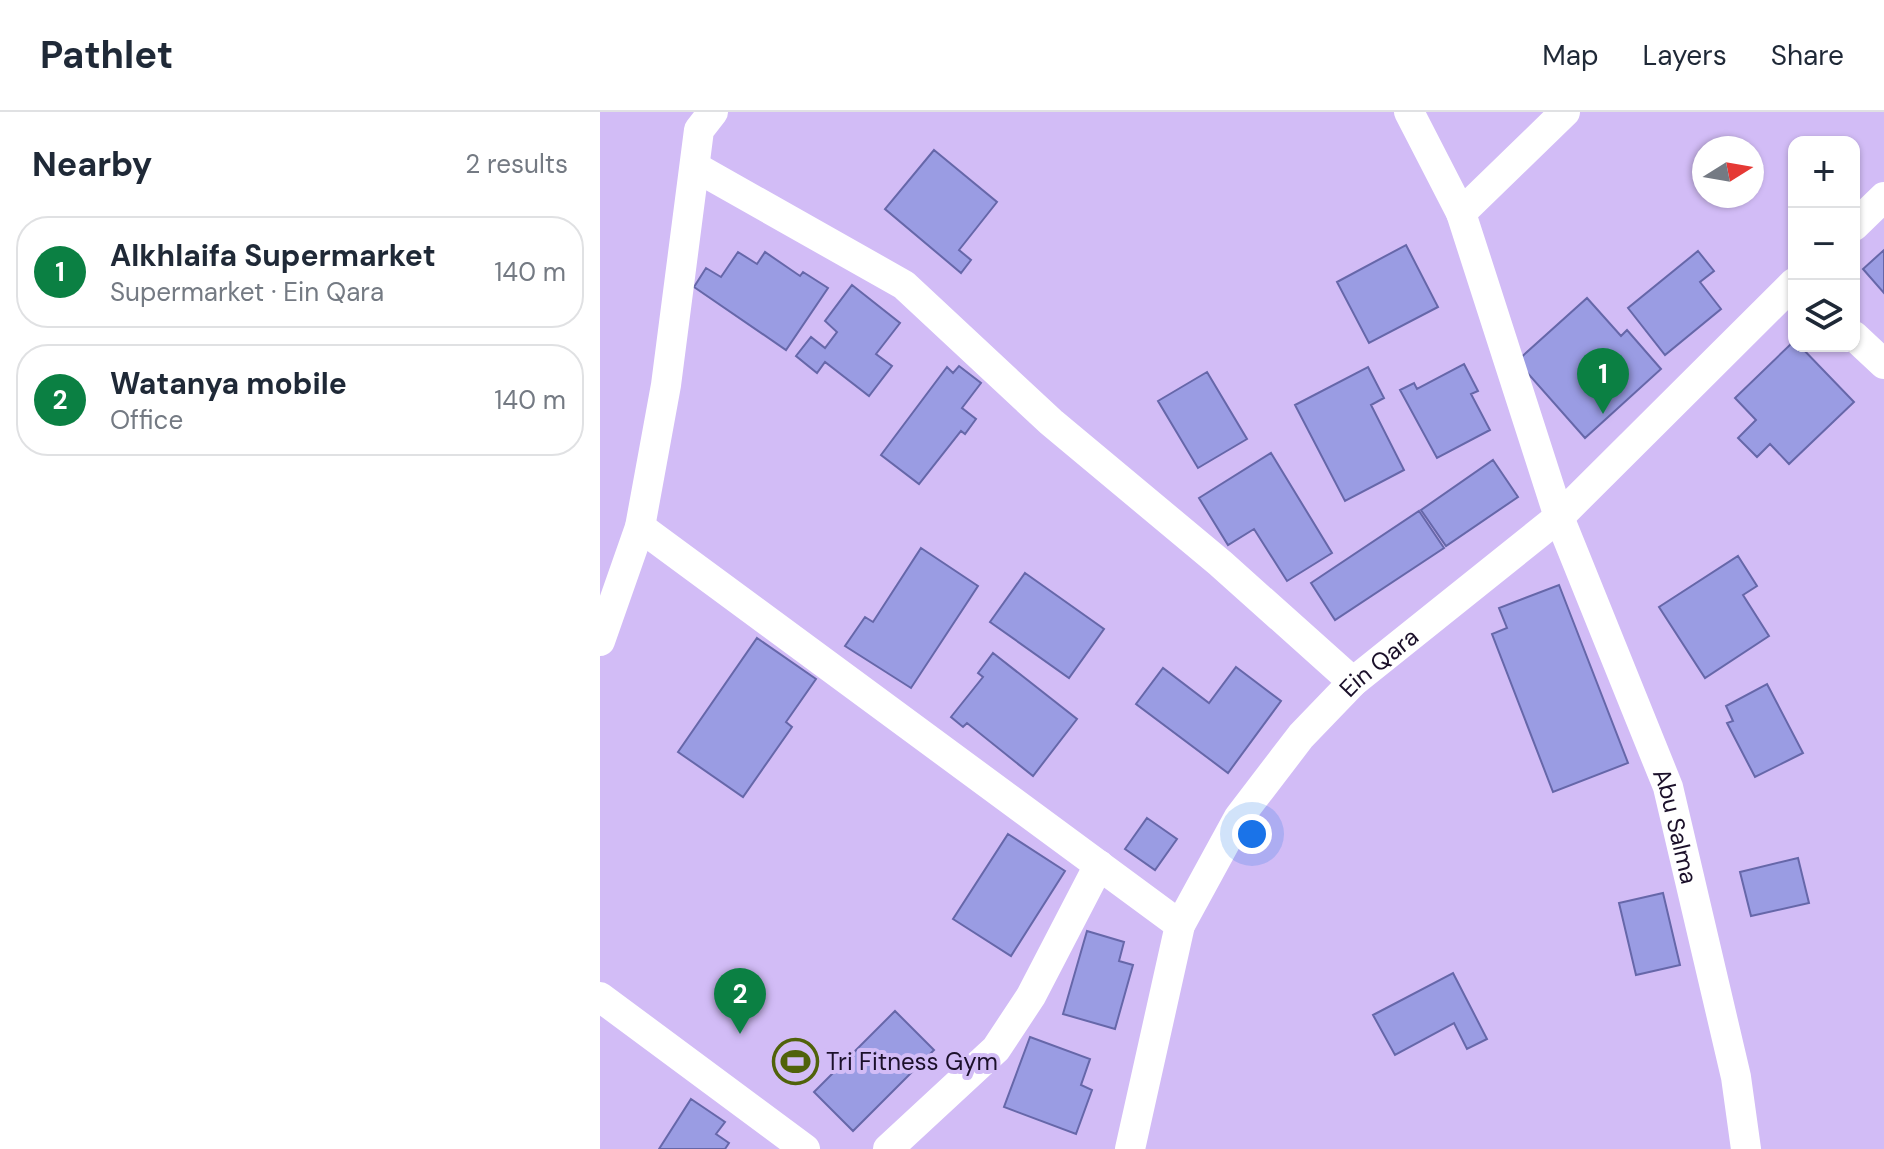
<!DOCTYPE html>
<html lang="en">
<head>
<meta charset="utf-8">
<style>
	:root { --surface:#fff; --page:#f6f6f7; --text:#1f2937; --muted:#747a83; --line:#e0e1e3; --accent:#0b8043 }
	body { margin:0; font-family:"DM Sans",sans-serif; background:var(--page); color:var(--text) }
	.controls { position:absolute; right:24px; top:24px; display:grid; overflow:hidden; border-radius:16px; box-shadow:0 2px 6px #0004 }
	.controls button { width:72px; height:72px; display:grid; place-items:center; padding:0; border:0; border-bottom:2px solid var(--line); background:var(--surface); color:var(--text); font:40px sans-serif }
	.compass { position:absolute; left:1092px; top:24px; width:72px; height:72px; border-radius:50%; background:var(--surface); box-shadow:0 2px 6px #0004; rotate:79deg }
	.you { position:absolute; left:652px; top:722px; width:28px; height:28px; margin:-20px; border:6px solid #fff; border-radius:50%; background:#1a73e8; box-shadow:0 0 0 12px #1a73e833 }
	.badge { display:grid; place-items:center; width:52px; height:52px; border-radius:50%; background:var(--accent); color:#fff; font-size:26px; font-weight:700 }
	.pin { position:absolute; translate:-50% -66px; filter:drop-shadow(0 2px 4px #0008) }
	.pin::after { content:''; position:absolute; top:42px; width:28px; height:24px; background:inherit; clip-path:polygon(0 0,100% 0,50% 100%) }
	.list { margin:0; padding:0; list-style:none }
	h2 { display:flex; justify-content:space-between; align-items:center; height:104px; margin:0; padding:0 32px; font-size:34px }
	h2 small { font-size:26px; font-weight:400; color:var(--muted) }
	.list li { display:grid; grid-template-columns:52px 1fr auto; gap:24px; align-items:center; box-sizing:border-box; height:112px; margin:0 16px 16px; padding:0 16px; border:2px solid var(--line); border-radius:32px }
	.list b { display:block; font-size:30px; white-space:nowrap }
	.list p { margin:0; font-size:26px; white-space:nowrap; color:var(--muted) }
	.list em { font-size:26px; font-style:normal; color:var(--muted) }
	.icon { flex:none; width:44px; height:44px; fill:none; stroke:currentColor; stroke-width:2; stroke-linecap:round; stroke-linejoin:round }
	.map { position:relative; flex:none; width:1284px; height:1037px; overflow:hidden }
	header { display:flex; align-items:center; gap:48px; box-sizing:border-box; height:112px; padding:0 40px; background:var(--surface); border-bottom:2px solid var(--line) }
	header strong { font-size:38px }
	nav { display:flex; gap:44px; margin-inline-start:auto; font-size:28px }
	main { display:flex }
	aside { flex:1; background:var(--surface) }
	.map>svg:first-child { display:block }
	.building { fill:#9a9ce3; stroke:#6667a9; stroke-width:2 }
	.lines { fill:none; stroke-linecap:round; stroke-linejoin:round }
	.minor { stroke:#fff; stroke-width:30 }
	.labels { text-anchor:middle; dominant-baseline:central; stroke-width:8; stroke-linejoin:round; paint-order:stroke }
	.street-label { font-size:24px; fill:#1b102a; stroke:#d2bcf6 }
	.poi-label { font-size:24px; fill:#1b102a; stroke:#d2bcf6; text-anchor:start }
</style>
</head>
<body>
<header>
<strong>Pathlet</strong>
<nav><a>Map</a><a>Layers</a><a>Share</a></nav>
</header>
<main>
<aside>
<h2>Nearby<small>2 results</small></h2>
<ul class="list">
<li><span class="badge">1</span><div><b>Alkhlaifa Supermarket</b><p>Supermarket · Ein Qara</p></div><em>140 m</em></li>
<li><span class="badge">2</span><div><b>Watanya mobile</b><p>Office</p></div><em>140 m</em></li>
</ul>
</aside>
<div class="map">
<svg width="1284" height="1037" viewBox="0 0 1284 1037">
	<rect width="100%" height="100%" fill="#d2bcf6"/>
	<!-- building -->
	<path class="building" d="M334,38L397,90L359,138L371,148L361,161L285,97Z
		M806,133L838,195L769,231L737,170Z
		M1284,138V181L1263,157Z
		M1098,139L1114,159L1100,170L1121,197L1065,243L1028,196Z
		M138,140L157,152L165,140L200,164L203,160L228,176L186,238L94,175L106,156L121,165Z
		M252,173L300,211L276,242L292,254L269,284L225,250L217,261L196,244L211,225L225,236L237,220L225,209Z
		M987,186L1021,224L1027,218L1061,257L985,326L917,249Z
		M1194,229V234H1200L1254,290L1189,352L1170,332L1157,345L1138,326L1156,308L1135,286Z
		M864,252L878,279L871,282L890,318L837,346L800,278L814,271L817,277Z
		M359,254L381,271L362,296L376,307L365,322L361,319L319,372L281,343L347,255L353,261Z
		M768,255L784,286L771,293L804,358L745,389L695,293Z
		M607,260L647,327L598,356L558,289Z
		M671,341L732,441L687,469L654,417L628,433L599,386Z
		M893,348L918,385L846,434L821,398Z
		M819,399L844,436L735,508L711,471Z
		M321,436L378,474L311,576L245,534L265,505L273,510Z
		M1138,444L1157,474L1143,483L1169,524L1105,566L1059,495Z
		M425,461L504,517L469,566L390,510Z
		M959,473L1028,651L953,680L892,522L907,516L899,496Z
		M157,526L216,567L186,610L192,615L143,685L78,640Z
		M393,541L477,607L433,664L367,611L363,615L351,605L383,565L378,561Z
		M636,555L681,589L628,661L536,592L563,556L609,591Z
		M1167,572L1203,641L1155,665L1127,611L1133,609L1126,594Z
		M547,706L577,727L555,758L525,737Z
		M408,722L465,759L411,844L353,807Z
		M1198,746L1209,791L1151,804L1140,760Z
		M1063,781L1080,853L1036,863L1019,791Z
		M487,819L524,830L519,849L533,853L515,917L463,902Z
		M853,861L887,927L867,937L854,911L795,943L773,903Z
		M295,899L334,938L253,1019L214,980Z
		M430,925L490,947L481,973L492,978L476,1022L404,995Z
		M91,987L125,1010L116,1022L129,1031L125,1037H59Z"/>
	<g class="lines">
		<!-- minor -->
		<g class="minor">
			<path id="s1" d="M809,0L861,101L959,405L1068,675L1136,965L1146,1037"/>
			<path d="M97,56L304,173L451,310L620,451L753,570"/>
			<path d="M861,101L965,0"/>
			<path d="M1254,114L1284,85"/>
			<path d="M1254,224L1284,252"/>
			<path d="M40,415L580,813"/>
			<path d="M0,529L40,415L66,273L99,18L113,0"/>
			<path d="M0,885L205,1037"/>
			<path d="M288,1037L396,937L431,884L499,753"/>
			<path id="s2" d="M530,1037L580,813L639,705L701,624L753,570L959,405L1194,171"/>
		</g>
	</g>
	<!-- icons -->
	<defs>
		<symbol id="stadium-ring" viewBox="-11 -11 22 22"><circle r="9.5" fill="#d2bcf6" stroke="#50620a" stroke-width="1.5"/><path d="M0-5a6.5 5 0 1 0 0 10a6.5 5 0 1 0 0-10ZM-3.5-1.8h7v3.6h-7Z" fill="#50620a"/></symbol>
	</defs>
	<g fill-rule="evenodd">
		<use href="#stadium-ring" x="170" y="924" width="51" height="51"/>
	</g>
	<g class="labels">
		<!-- street labels -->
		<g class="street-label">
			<text stroke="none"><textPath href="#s2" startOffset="562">Ein Qara</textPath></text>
			<text stroke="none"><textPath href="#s1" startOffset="764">Abu Salma</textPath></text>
		</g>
		<!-- poi labels -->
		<g class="poi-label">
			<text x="226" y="949">Tri Fitness Gym</text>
		</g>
	</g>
</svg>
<div class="controls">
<button>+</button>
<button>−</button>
<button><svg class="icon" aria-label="layers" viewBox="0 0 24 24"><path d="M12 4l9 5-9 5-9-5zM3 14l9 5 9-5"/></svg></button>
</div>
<svg class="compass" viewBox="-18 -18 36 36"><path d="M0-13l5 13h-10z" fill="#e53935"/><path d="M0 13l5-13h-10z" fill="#747a83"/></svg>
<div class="you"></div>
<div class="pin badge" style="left:1003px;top:302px">1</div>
<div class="pin badge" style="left:140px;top:922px">2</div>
</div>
</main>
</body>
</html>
